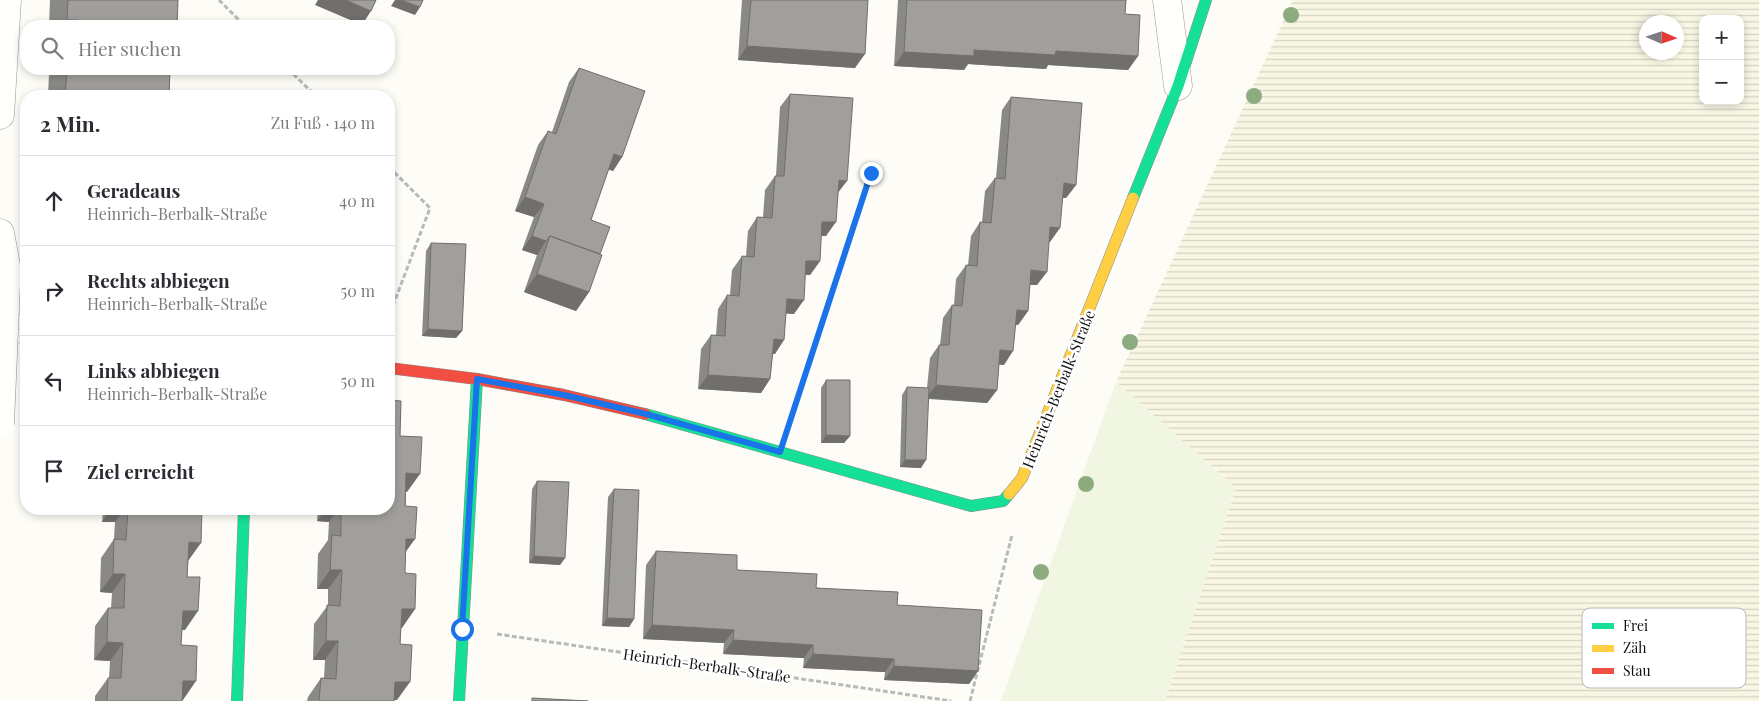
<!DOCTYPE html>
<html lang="de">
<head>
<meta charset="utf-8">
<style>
	:root { --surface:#fff; --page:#f2f2f3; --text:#2b2b33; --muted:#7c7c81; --line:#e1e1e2 }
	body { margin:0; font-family:"Playfair Display",serif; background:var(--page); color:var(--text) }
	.controls { position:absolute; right:15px; top:15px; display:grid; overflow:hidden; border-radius:10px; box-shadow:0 2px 8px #0003 }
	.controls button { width:45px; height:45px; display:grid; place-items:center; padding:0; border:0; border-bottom:1px solid var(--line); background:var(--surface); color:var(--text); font:25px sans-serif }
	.compass { position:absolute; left:1639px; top:15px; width:45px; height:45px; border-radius:50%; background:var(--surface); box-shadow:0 2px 8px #0003; rotate:93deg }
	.stop { position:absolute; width:15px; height:15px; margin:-11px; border:4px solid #1a73e8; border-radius:50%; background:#fff }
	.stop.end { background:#1a73e8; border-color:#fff; box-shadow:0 1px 5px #0008 }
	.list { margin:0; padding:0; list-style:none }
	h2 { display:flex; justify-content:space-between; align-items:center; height:65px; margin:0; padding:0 20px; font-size:21px }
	h2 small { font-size:16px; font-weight:400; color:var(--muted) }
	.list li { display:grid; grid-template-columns:32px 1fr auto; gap:15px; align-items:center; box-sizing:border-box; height:90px; padding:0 20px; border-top:1px solid var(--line) }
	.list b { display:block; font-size:19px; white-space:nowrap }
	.list p { margin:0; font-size:16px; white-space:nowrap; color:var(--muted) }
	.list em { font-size:16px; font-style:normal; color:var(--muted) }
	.icon { flex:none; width:28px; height:28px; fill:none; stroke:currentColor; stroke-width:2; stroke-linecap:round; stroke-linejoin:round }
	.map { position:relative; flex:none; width:1759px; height:701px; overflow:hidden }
	.search { position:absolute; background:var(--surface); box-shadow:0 2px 8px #0003; left:20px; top:20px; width:375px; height:55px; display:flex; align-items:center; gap:12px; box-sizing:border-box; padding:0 18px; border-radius:20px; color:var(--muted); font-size:19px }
	.panel { position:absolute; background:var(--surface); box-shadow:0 2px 8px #0003; left:20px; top:90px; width:375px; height:425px; border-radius:20px }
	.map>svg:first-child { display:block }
	.farmland { fill:url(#farmland-rules); fill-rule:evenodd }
	.pitch { fill:#f0f6e1 }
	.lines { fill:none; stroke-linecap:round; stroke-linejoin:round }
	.street-casing { stroke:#979795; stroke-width:29 }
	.fast-casing { stroke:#8e8d8b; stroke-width:12 }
	.slow-casing { stroke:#8e8d8b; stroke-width:12 }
	.jam-casing { stroke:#8e8d8b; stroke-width:12 }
	.path { stroke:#b9b9b8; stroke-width:3; stroke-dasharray:5 2.5; stroke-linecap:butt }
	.street { stroke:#fffffe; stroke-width:28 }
	.fast { stroke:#16e098; stroke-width:11 }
	.slow { stroke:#ffcf43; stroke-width:11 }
	.jam { stroke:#f24e42; stroke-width:11 }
	.street-bridge-casing { stroke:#979795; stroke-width:29; stroke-linecap:butt }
	.street-bridge { stroke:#fffffe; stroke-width:28 }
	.tree { fill:#8cac80 }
	.wall { fill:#8a8986 }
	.shaded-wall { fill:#716f6d }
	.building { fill:#a19f9c; stroke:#716f6d }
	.route { stroke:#1a73e8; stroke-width:6 }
	.labels { text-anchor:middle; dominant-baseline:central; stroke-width:5; stroke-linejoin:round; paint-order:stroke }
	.street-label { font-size:15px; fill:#111; stroke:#fff }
	.key { fill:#fff; stroke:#b8b8b8; stroke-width:1 }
	.key-label { font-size:14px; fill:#111 }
</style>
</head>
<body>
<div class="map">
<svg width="1759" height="701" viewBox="0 0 1759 701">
	<defs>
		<pattern id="farmland-rules" width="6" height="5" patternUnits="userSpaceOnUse" patternTransform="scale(1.25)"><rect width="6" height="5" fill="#f9f7e4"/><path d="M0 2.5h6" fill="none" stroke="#d4d3c3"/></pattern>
	</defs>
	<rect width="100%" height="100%" fill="#fdfcf7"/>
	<!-- farmland -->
	<path class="farmland" d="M1293,0H1759V701H1165L1236,488L1116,382ZM1703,19H1740V101H1703ZM1646,22H1676V52H1646Z"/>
	<!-- pitch -->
	<path class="pitch" d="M1116,382L1236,488L1165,701H1001Z"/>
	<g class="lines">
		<defs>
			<path id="street" d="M1167,0L1178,86
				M0,115L7,0
				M0,233L7,271L6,285
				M0,328L26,329"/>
			<path id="fast" d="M1133,198L1178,86L1206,0
				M645,414L971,506L1003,501L1009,494
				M237,701L244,509
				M459,701L477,379"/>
			<path id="slow" d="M1009,494L1022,478L1133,198"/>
			<path id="jam" d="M389,368L477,379L564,395L645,414"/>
		</defs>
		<!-- street casing -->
		<use href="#street" class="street-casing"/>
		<!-- fast casing -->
		<use href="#fast" class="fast-casing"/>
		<!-- slow casing -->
		<use href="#slow" class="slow-casing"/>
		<!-- jam casing -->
		<use href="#jam" class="jam-casing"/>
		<!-- path -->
		<path class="path" d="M219,0L245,26
			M288,69L316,96
			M389,167L430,208L389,316
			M791,419L871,173
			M497,634L951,701
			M970,701L1012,535"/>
		<!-- street -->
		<use href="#street" class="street"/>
		<!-- fast -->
		<use href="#fast" class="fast"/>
		<!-- slow -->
		<use href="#slow" class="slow"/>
		<!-- jam -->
		<use href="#jam" class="jam"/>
		<defs>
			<path id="street-bridge" d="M0,424L6,285"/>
		</defs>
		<!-- street-bridge casing -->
		<use href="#street-bridge" class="street-bridge-casing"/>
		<!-- street-bridge -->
		<use href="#street-bridge" class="street-bridge"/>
	</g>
	<!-- trees -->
	<g class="tree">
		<circle cx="1291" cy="15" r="8"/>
		<circle cx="1254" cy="96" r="8"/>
		<circle cx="1130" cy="342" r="8"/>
		<circle cx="1086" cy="484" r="8"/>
		<circle cx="1041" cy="572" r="8"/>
	</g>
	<!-- wall -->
	<path class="wall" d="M50,0H178L177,26H49Z
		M742,0H868L855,68L738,60Z
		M898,0H1126L1125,14L1138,56L1128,70L1048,65L1046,69L968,64L964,70L894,66Z
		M579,68L622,157L613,171L608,169L591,220L600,254L589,292L576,311L524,292L537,255L522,250L534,217L515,211L538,145L548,131L552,132L569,82Z
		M53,69H170L169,96H48L49,74Z
		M790,94L838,194L826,236H821L820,261L810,275H805L794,314L786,313L775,354H773L770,379L761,393L698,389L701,349L711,335H716L718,309L727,295H730L732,270L742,256H746L748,231L757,217H763L765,190L775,176H776L780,107Z
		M1011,97L1076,185L1066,198H1063L1050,242H1049L1037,285H1030L1028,311L1018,325L1016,324L1004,365L999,364L997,390L987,403L928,399L921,468L900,467L902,395L907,387L927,388L930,358L939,345H940L943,318L952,305H954L956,279L966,265H968L971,236L980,222H982L985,191L995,178H996L1002,110Z
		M431,243L462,331L456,338L422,336L426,251Z
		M826,380L850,436L844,443H821V388Z
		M400,436L407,492H406L405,573L415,609L401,628L397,700L307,701L308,697L321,678H324L325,660H313L314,624L328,605V589H317L318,554L328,540L329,522L317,521L318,509H389Z
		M537,481L565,558L560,565L529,563L532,489Z
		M614,489L634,619L629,627L602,626L608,497Z
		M103,509H202L188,561L185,630H182L181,645L183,700H182V701H95V696L108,678H109L110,661L94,660L95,626L108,608H111L112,593L100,592L101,558L114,539L115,522H102Z
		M656,551L737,570L897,605L978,671L969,684L884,680L885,672L803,668L804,658L723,654L724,643L643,639L646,565Z"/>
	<!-- shaded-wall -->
	<path class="shaded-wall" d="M318,0H346L371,11L362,25L315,5Z
		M395,0H401L420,7L415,15L391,6Z
		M67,20H78L74,26H63Z
		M747,46L865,54L855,68L738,60Z
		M974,50L1056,51L1138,56L1128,70L1048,65L1046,69L968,64L964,70L894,66L904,52Z
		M614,154L622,157L613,171L604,168Z
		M839,180L847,181L837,194Z
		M1064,183L1076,185L1066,198L1054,197Z
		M525,197L544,204L534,217L515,211Z
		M822,222H836L826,236H813Z
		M1050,227L1060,228L1050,242L1041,241Z
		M532,236L546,241L537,255L522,250Z
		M806,261H820L810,275L797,274Z
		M1031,270L1047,272L1037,285L1022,284Z
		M537,274L589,292L576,311L524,292Z
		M787,299L804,300L794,314L777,313Z
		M1017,310L1028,311L1018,325L1007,324Z
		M428,329L462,331L456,338L422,336Z
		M774,339L784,340L775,354L764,353Z
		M1000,350L1013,351L1004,365L990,364Z
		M708,375L770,379L761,393L698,389Z
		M936,385L997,390L987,403L926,398Z
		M826,435L850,436L844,443H821Z
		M905,460H926L921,468L900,467Z
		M406,473L420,474L407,492H393Z
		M111,509H124L115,522H102Z
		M326,509H338L329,522L317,521Z
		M406,539H415L402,557Z
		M189,542L201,543L188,561Z
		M534,556L565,558L560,565L529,563Z
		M330,570H342L328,589H317Z
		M113,574H125L112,593L100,592Z
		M402,609H415L402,628L389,627Z
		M183,611H198L185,630L170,629Z
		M607,618L634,619L629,627L602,626Z
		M652,625L734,630L724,643L643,639Z
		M733,640L813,645L804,658L723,654Z
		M326,641H338L325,660H313Z
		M107,642L123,643L110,661L94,660Z
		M813,654L894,659L885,672L803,668Z
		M894,666L978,671L969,684L884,680Z
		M183,681H196L183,700L170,699Z
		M395,682H410L397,700H382Z"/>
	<!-- building -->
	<path class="building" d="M68,0H178L177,26H77L78,20H67Z
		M346,0H376L371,11Z
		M401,0H423L420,7Z
		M751,0H868L865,54L747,46Z
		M907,0H1126L1125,14L1140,15L1138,56L1056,51L1055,55L974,50V56L904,52Z
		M579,68L645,91L622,157L614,154L591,220L610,227L600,254L550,236L546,241L532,236L544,204L525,197L548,131L556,134Z
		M67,69H170L169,96H65Z
		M790,94L853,98L847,181L839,180L836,222H822L820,261H806L804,300L787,299L784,340L774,339L770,379L708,375L711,335L725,336L727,295L739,296L742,256L754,257L757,217L772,218L775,176H784Z
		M1011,97L1082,103L1076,185L1064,183L1060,228L1050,227L1047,272L1031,270L1028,311L1017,310L1013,351L1000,350L997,390L936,385L939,345H949L952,305L962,306L966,265L977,266L980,222L991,223L995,178L1005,179Z
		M550,236L602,255L589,292L537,274Z
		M431,243L466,244L462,331L428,329Z
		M826,380H850V436L826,435Z
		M907,387L929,388L926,460H905Z
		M389,400L401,401L400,436L422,437L420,474L406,473L405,506L417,507L415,539H406L405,573L416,574L415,609H402L400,644L412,645L410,682H395L394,701H319L321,678L336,679L338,641H326L327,605L340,606L342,570H330L332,535L341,536V509H389Z
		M537,481L569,482L565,558L534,556Z
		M614,489L639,490L634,619L607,618Z
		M128,509H202L201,543L189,542L187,577H200L198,611H183L181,645L197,646L196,681H183L182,701H107L108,678H121L123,643L107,642L108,608H124L125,574H113L114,539L126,540Z
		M656,551L737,555V570L817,574L816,588L898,592L897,605L982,610L978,671L894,666V659L813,654V645L733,640L734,630L652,625Z
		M532,698L588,701H532Z"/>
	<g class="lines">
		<!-- route -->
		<path class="route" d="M462,629L477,379L564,395L646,414L780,452L871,173"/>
	</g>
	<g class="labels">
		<!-- street labels -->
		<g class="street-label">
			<text transform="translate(1058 389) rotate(-68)">Heinrich-Berbalk-Straße</text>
			<text transform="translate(707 665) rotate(8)">Heinrich-Berbalk-Straße</text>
		</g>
	</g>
	<!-- legend -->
	<rect x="1582" y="608" width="164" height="80" rx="8" class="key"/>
	<rect x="1592" y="623" width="22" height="6" fill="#16e098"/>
	<rect x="1592" y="645" width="22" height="7" fill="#ffcf43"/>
	<rect x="1592" y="668" width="22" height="6" fill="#f24e42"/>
	<g class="key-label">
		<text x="1623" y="631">Frei</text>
		<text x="1623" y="653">Zäh</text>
		<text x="1623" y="676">Stau</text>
	</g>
</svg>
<div class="controls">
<button>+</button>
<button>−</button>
</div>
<svg class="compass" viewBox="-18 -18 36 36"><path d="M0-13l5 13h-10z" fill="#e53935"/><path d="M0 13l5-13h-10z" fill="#7c7c81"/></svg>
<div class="stop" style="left:462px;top:629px"></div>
<div class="stop end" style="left:871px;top:173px"></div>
<div class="search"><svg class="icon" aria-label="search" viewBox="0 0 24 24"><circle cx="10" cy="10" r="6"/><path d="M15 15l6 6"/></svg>Hier suchen</div>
<section class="panel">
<h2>2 Min.<small>Zu Fuß · 140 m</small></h2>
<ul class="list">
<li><svg class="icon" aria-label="ahead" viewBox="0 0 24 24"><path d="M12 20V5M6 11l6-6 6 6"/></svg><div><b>Geradeaus</b><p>Heinrich-Berbalk-Straße</p></div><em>40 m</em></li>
<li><svg class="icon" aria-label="right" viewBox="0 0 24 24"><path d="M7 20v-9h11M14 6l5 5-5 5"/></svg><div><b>Rechts abbiegen</b><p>Heinrich-Berbalk-Straße</p></div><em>50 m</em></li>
<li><svg class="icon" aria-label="left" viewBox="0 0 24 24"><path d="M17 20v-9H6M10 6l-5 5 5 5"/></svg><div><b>Links abbiegen</b><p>Heinrich-Berbalk-Straße</p></div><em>50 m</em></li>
<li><svg class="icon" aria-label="arrive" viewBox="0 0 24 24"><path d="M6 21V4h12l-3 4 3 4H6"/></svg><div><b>Ziel erreicht</b></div></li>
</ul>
</section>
</div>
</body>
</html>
